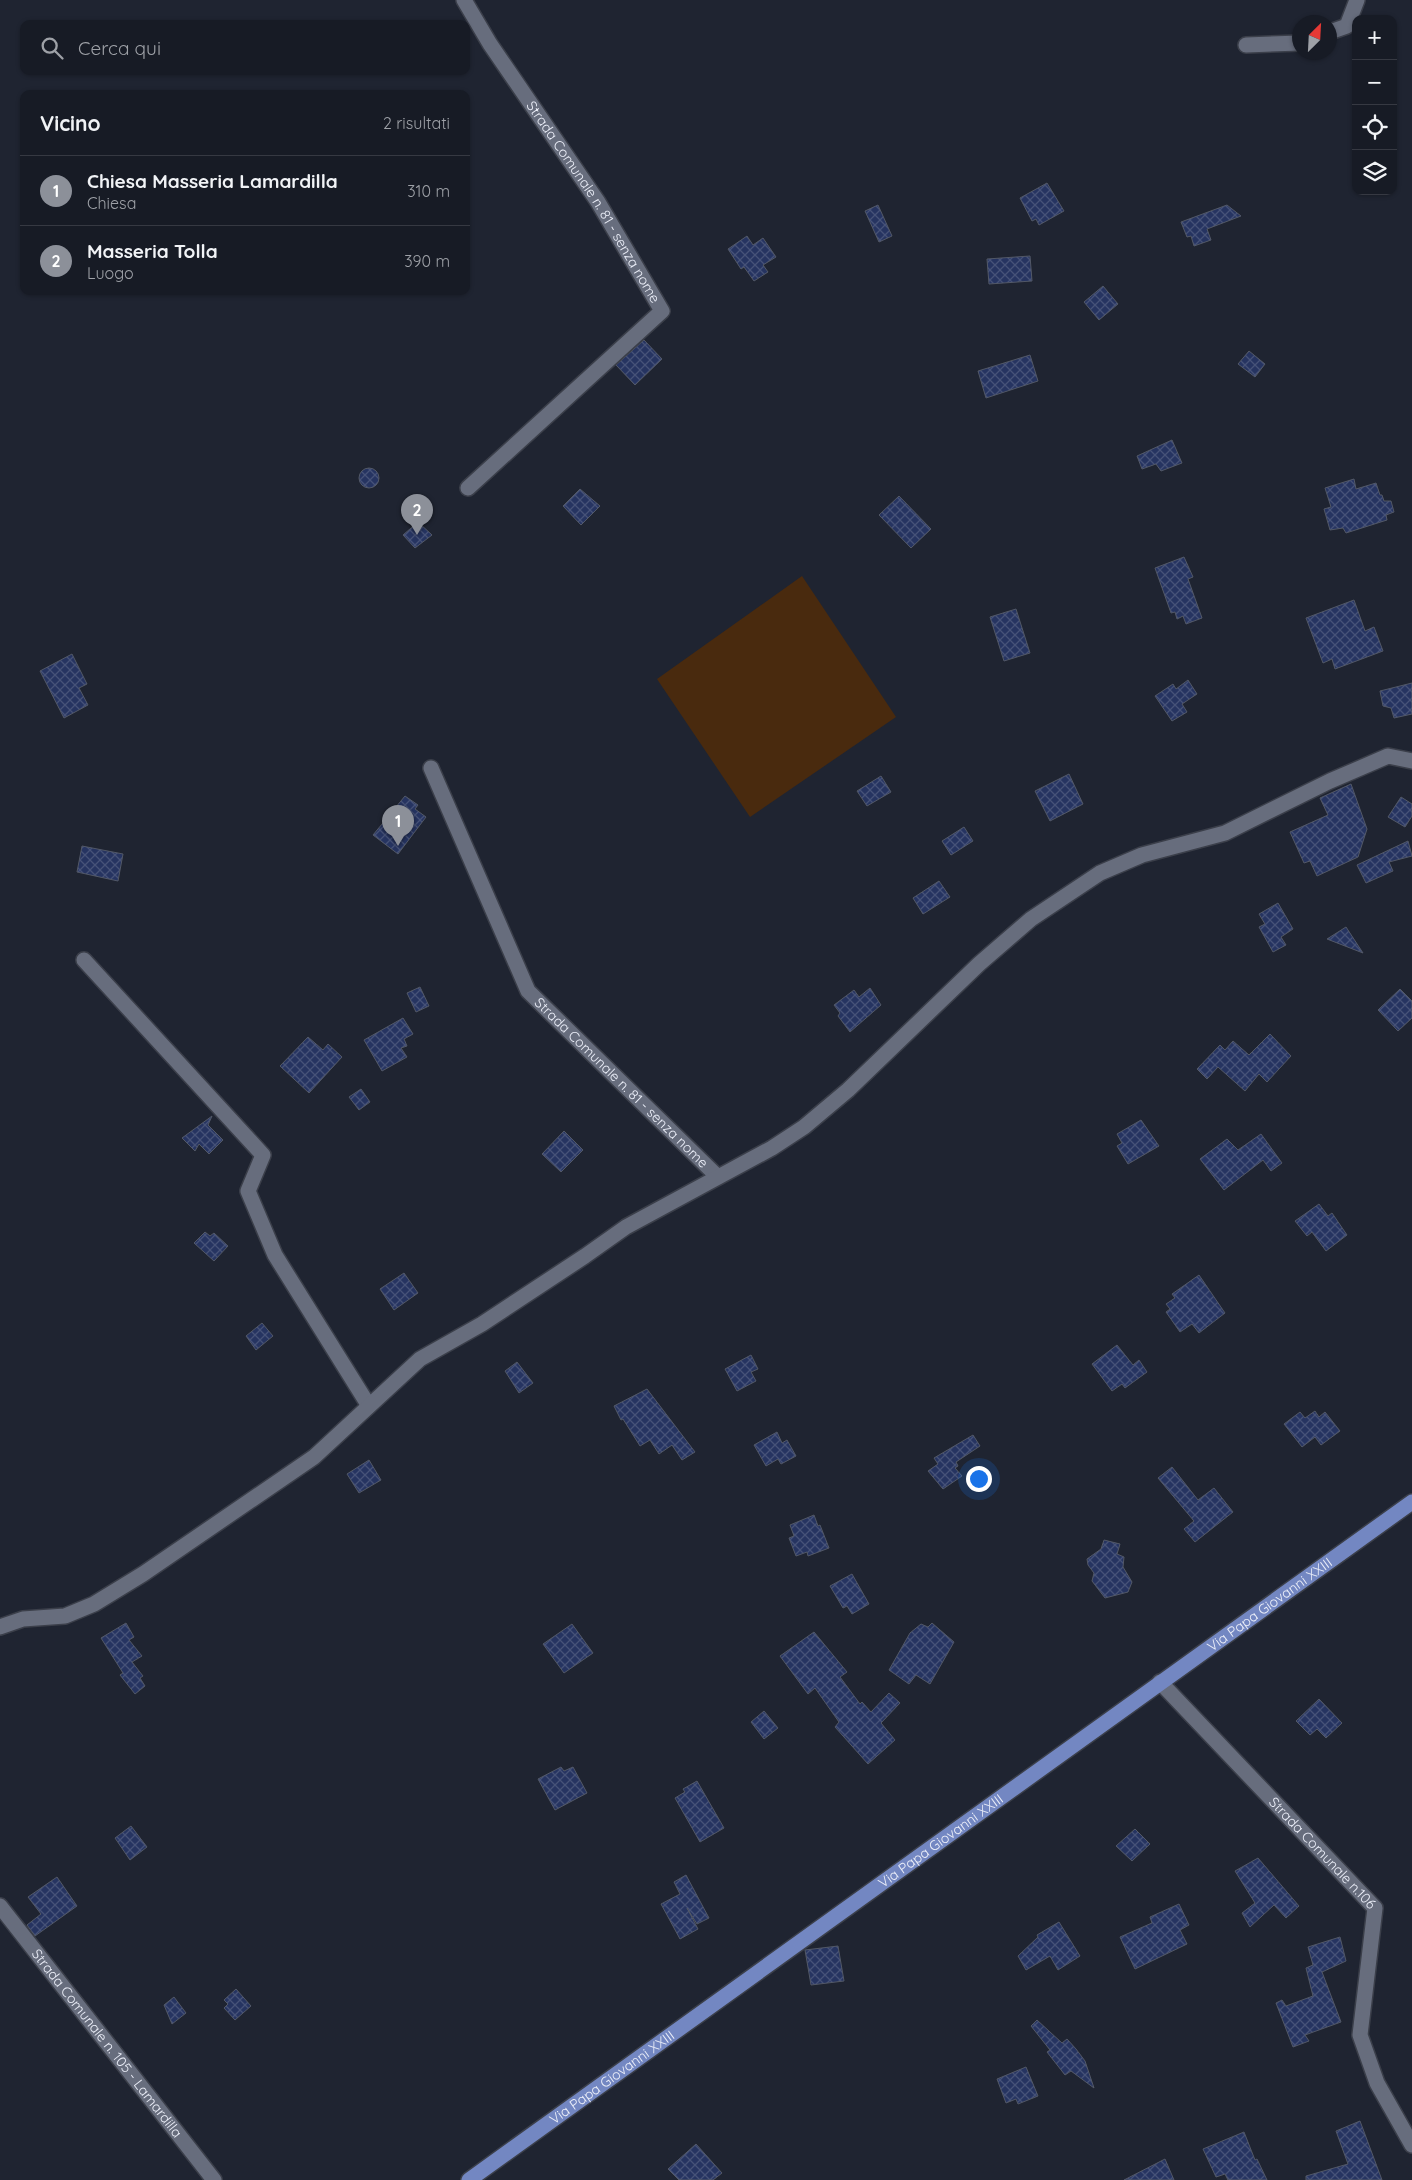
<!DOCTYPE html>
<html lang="it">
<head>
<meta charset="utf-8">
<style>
	:root { --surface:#171b25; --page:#242832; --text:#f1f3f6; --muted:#9ea1a7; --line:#363942; --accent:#8c9099 }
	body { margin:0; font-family:Quicksand,sans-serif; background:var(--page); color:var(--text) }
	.controls { position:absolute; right:15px; top:15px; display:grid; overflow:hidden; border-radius:10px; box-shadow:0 1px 4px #0004 }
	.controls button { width:45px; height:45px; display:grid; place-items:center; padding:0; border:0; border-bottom:1px solid var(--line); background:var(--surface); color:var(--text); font:25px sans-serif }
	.compass { position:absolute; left:1292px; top:15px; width:45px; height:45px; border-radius:50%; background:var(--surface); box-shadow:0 1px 4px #0004; rotate:24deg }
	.you { position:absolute; left:978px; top:1478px; width:18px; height:18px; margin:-12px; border:4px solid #fff; border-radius:50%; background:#1a73e8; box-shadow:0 0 0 8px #1a73e833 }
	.badge { display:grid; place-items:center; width:32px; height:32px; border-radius:50%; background:var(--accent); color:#fff; font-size:16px; font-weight:700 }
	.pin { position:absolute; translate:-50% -41px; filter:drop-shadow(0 1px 2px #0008) }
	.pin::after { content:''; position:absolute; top:26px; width:18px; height:15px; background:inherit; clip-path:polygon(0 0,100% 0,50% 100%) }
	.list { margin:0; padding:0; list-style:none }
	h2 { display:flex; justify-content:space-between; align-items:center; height:65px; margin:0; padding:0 20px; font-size:21px }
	h2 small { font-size:16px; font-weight:400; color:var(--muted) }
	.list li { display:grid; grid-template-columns:32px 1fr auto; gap:15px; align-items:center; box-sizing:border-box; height:70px; padding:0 20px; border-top:1px solid var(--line) }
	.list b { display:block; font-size:19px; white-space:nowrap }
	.list p { margin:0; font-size:16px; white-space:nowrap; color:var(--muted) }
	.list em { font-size:16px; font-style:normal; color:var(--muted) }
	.icon { flex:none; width:28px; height:28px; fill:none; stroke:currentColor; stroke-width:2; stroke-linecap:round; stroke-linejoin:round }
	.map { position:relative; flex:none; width:1412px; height:2180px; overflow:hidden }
	.search { position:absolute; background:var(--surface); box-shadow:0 1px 4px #0004; left:20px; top:20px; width:450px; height:55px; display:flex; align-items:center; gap:12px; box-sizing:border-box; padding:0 18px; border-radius:10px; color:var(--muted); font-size:19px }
	.panel { position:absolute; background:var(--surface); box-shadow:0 1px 4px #0004; left:20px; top:90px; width:450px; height:205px; border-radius:10px }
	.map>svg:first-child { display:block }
	.grass { fill:#492a0e }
	.building { fill:url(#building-cross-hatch); stroke:#525867 }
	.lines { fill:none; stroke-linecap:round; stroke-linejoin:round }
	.minor-casing { stroke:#3b3f4a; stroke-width:18 }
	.major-casing { stroke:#3b3f4a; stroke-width:18 }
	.minor { stroke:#676d7d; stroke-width:15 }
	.major { stroke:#7387c2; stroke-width:15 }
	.labels { text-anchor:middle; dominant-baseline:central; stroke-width:4; stroke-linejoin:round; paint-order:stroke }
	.street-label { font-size:14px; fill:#eceff9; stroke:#0b0d13 }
</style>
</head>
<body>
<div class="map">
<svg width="1412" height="2180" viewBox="0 0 1412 2180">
	<defs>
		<pattern id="building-cross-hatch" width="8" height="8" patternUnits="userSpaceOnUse" patternTransform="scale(1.25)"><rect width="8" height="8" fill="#263461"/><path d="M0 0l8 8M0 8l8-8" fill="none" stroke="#465278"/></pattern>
	</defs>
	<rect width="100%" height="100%" fill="#1f2431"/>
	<!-- grass -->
	<path class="grass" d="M802,576L896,717L750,817L657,679Z"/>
	<!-- building -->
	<path class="building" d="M1047,183L1064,211L1039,225L1036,219L1032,221L1020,198Z
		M878,205L892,236L879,242L865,211Z
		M1227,205L1241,216L1207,229L1211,240L1194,246L1191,236L1187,237L1181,222Z
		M747,236L753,245L763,238L776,257L763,265L768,272L754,281L744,267L741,269L728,249Z
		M1030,256L1032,281L989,284L987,259Z
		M1103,286L1118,304L1099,320L1084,302Z
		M644,340L662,359L635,385L616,365Z
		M1249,351L1265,364L1255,377L1238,364Z
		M1030,355L1038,381L986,398L978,371Z
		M1172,440L1182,463L1161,471L1156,464L1142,469L1137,456Z
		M359 478a10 10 0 1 1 20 0a10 10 0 1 1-20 0Z
		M1354,479L1356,489L1376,483L1380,495H1382L1384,501H1391L1394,512L1386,515L1387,520L1346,533L1343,528L1330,530L1324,509L1331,507L1325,488Z
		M580,489L600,506L581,525L563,506Z
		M899,496L931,529L911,548L879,515Z
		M418,522L432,535L415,548L403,535Z
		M1184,557L1193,577L1188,579L1202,618L1186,624L1183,616L1177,619L1175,612L1171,613L1155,568Z
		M1354,600L1365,631L1374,627L1383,651L1335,669L1332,659L1323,663L1306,618Z
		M1016,609L1030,653L1004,661L990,617Z
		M72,654L87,684L79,688L88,705L64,718L40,671Z
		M1188,680L1197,694L1182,704L1187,712L1172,721L1155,696L1173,684L1176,689Z
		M1412,683V714L1394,718L1391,708L1383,706L1380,691Z
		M1069,774L1083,804L1050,821L1035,791Z
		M881,776L891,792L867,806L857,791Z
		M1351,784L1367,829L1358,857L1317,876L1310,861L1304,863L1290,832L1328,815L1320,798Z
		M405,796L418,805L415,809L426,817L398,854L373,835Z
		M1401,797L1412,804V816L1405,827L1388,817Z
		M964,827L973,841L951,855L942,841Z
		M1408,841L1412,856L1389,862L1393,871L1366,883L1357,865Z
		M82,846L123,854L118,881L77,872Z
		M939,881L950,897L923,914L913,898Z
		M1278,903L1293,929L1281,937L1286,945L1273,952L1259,927L1265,924L1259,914Z
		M1346,927L1363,953L1327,939Z
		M420,987L429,1006L416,1012L407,993Z
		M870,988L881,1005L850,1032L838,1016L840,1013L834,1005L854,990L859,997Z
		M1400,989L1412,1001V1018L1398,1031L1378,1010Z
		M403,1018L413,1034L404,1039L407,1046L401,1048L407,1057L382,1071L364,1040Z
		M1270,1034L1291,1056L1267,1082L1259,1074L1245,1091L1218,1067L1207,1079L1197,1069L1220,1045L1225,1050L1233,1041L1249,1055Z
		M308,1037L323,1050L328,1044L342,1057L309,1093L280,1066Z
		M361,1089L370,1102L359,1110L349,1097Z
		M212,1116L208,1125L223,1140L209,1154L199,1144L195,1151L182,1138Z
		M1141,1120L1159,1146L1128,1164L1117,1146L1122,1143L1117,1134Z
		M564,1131L583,1150L561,1172L542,1154Z
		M1261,1134L1282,1163L1271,1171L1263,1160L1224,1190L1200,1159L1227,1139L1238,1150Z
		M1319,1204L1328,1216L1332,1213L1347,1235L1326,1251L1312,1232L1307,1236L1295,1221Z
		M205,1232L210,1236L214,1233L228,1246L214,1261L194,1243Z
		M404,1273L418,1293L394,1310L380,1289Z
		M1199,1275L1225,1313L1199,1333L1192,1324L1180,1332L1166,1312L1170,1309L1166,1304L1175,1298L1172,1294Z
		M262,1323L273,1336L256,1350L246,1336Z
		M1117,1345L1133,1365L1139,1360L1147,1372L1125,1388L1122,1384L1112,1391L1092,1364Z
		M751,1355L758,1369L751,1372L756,1381L737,1391L725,1369Z
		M517,1362L533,1383L519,1393L505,1371Z
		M647,1389L695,1452L682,1460L672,1445L659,1454L650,1440L640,1446L623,1419L621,1420L614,1406Z
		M1315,1411L1319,1417L1325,1412L1340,1431L1321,1445L1315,1437L1302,1447L1284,1424L1300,1412L1305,1418Z
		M777,1432L782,1443L787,1440L796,1456L781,1464L778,1459L766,1466L754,1445Z
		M973,1435L980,1446L956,1462L958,1466L955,1468L962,1476L943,1489L928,1471L938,1464L934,1458Z
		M369,1460L381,1480L359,1493L347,1474Z
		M1172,1467L1198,1500L1214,1488L1233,1512L1195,1542L1184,1529L1194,1521L1158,1478Z
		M814,1515L818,1526L820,1525L829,1548L808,1556L807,1552L796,1556L789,1538L794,1536L790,1525Z
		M1104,1540L1120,1544L1117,1554L1124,1557L1123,1567L1132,1582L1128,1592L1105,1598L1092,1581L1094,1573L1088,1565L1087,1559L1101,1549Z
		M852,1574L869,1604L852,1614L847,1606L843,1608L830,1586Z
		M126,1623L134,1637L129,1640L142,1656L132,1662L143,1676L140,1678L145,1686L135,1694L120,1675L123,1673L101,1638Z
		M932,1623L954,1642L930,1684L916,1675L909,1684L889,1670L910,1633L921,1624L928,1627Z
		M572,1624L593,1653L564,1673L543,1644Z
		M814,1632L847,1672L840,1677L860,1704L862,1702L871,1712L889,1693L900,1703L881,1723L895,1740L868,1764L835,1727L839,1722L815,1688L808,1694L780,1656Z
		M1319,1699L1342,1723L1326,1738L1317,1729L1310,1735L1296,1721Z
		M764,1711L778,1728L764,1739L751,1722Z
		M561,1767L564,1771L573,1767L587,1793L555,1810L538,1779Z
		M697,1781L724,1828L700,1842L675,1798L685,1792L683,1789Z
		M131,1826L147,1847L130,1860L115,1838Z
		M1135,1829L1150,1844L1132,1861L1116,1846Z
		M1258,1858L1299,1906L1286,1918L1274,1905L1250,1927L1242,1913L1255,1903L1235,1871Z
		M686,1875L709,1918L697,1924L687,1908L698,1929L680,1939L661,1904L680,1894L674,1882Z
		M57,1877L77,1906L35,1936L27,1925L41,1914L28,1897Z
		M1179,1904L1189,1925L1180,1930L1187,1944L1135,1969L1120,1937L1152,1923L1150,1917Z
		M1059,1922L1080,1956L1058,1970L1050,1956L1026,1970L1018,1956L1038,1937L1037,1935Z
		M1340,1937L1346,1961L1322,1972L1341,2022L1305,2035L1309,2041L1293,2047L1276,2003L1282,2000L1286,2006L1313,1996L1306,1968L1313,1965L1308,1947Z
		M838,1946L844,1981L811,1985L805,1950Z
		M236,1989L251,2006L235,2020L224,2008L228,2004L224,2000Z
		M174,1997L186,2013L172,2024L164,2005Z
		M1037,2020L1062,2043L1067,2039L1076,2049L1085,2061L1094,2088L1071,2071L1065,2075L1047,2052L1050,2050L1031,2026Z
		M1026,2067L1038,2096L1018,2104L1016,2099L1006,2103L997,2079Z
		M1360,2121L1382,2180H1306V2176L1348,2164L1336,2131Z
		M1244,2132L1255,2160L1257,2159L1267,2180H1228L1225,2174L1216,2177L1203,2149Z
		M696,2144L722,2173L713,2180H679L668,2169Z
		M1165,2159L1174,2180H1124Z"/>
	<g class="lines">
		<defs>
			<g id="minor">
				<path id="s1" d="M464,0L490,44L598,202L662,311L468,488"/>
				<path d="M1330,32L1347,26L1357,0"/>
				<path d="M1246,45L1300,43"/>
				<path id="s2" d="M431,768L528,991L717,1176"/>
				<path d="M84,960L263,1155L248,1191L275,1255L369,1406"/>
				<path d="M0,1627L23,1619L65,1616L94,1604L143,1574L314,1457L420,1359L482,1324L585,1256L626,1227L772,1148L804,1127L848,1090L979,964L1031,919L1100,873L1142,855L1225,833L1330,781L1388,756L1412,761"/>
				<path id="s3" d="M1160,1682L1375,1908L1360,2035L1377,2083L1412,2145"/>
				<path id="s4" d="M0,1906L214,2180"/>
			</g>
			<g id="major">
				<path id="s5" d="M469,2180L1412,1502"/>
			</g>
		</defs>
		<!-- minor casing -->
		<use href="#minor" class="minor-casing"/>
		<!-- major casing -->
		<use href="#major" class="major-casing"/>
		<!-- minor -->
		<use href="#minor" class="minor"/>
		<!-- major -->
		<use href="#major" class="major"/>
	</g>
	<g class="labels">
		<!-- street labels -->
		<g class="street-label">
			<text stroke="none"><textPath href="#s1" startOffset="240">Strada Comunale n. 81 - senza nome</textPath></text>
			<text stroke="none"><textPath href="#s2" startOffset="374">Strada Comunale n. 81 - senza nome</textPath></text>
			<text stroke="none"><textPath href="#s5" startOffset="986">Via Papa Giovanni XXIII</textPath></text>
			<text stroke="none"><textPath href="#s5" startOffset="581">Via Papa Giovanni XXIII</textPath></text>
			<text stroke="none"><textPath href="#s3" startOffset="236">Strada Comunale n.106</textPath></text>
			<text stroke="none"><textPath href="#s4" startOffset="174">Strada Comunale n. 105 - Lamardilla</textPath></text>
			<text stroke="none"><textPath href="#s5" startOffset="176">Via Papa Giovanni XXIII</textPath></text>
		</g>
	</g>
</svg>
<div class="controls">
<button>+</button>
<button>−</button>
<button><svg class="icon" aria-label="locate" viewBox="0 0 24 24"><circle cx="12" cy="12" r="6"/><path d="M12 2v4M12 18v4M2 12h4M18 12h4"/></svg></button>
<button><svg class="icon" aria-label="layers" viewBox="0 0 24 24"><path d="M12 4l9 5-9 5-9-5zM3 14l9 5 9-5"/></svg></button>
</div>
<svg class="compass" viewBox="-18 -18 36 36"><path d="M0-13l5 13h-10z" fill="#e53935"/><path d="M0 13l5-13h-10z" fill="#9ea1a7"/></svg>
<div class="you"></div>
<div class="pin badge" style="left:398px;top:846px">1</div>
<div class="pin badge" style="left:417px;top:535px">2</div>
<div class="search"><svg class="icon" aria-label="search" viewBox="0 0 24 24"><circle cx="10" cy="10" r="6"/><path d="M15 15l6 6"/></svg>Cerca qui</div>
<section class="panel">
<h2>Vicino<small>2 risultati</small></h2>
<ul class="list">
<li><span class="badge">1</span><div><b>Chiesa Masseria Lamardilla</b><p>Chiesa</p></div><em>310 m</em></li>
<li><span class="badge">2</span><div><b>Masseria Tolla</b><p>Luogo</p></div><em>390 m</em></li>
</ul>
</section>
</div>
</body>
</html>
